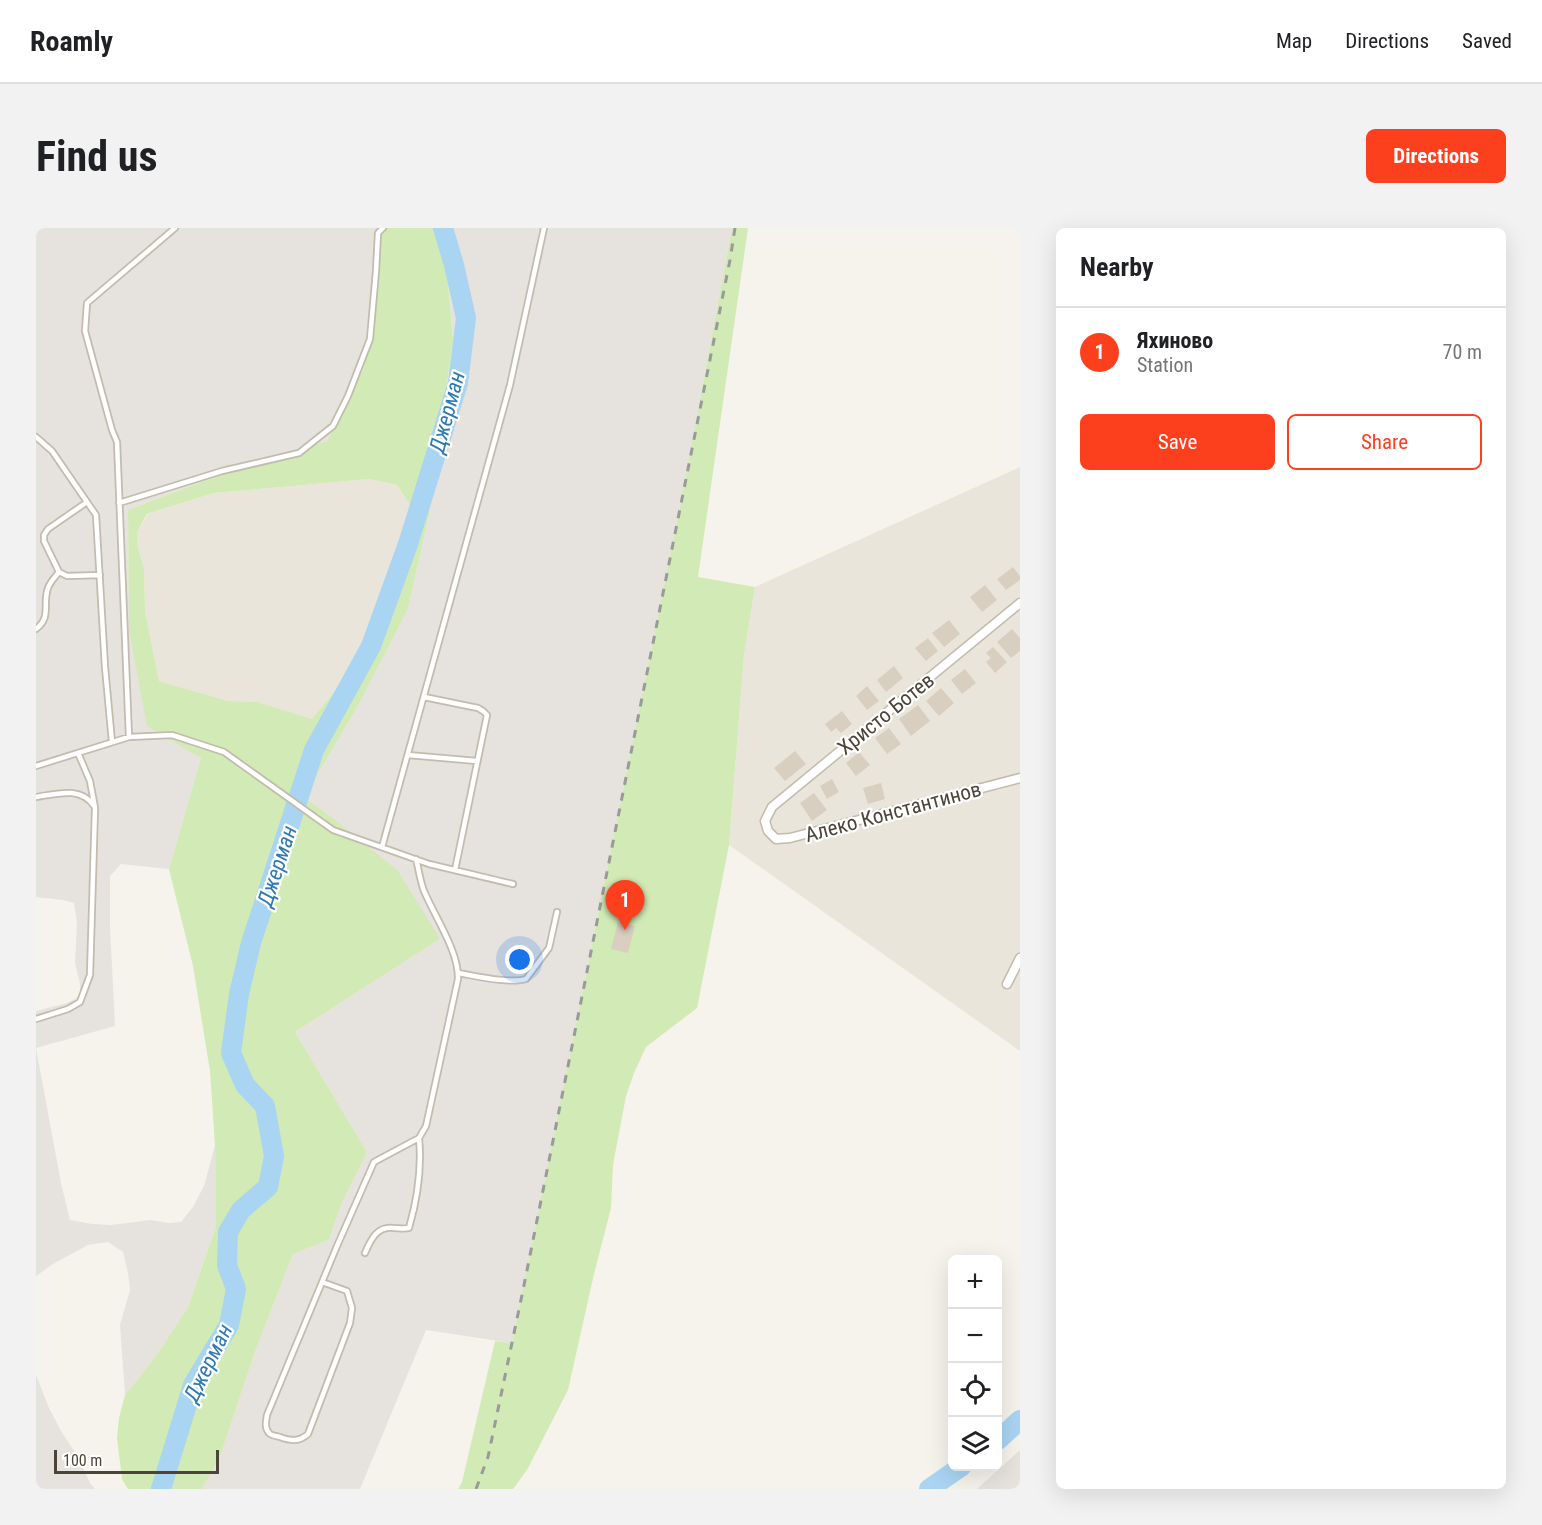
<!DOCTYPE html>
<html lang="en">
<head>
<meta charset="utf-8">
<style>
	:root { --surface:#fff; --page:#f2f2f2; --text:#202124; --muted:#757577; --line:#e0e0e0; --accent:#fc3f1d }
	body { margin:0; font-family:"Roboto Condensed",sans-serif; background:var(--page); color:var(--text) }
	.controls { position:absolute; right:18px; bottom:18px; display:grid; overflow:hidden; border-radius:9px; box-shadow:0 6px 24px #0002 }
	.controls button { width:54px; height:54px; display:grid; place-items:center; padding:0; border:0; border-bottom:2px solid var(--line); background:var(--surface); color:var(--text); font:30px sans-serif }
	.scale { position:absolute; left:18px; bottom:15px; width:165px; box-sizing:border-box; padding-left:6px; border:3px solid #4b4439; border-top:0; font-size:16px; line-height:21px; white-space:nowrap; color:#4b4439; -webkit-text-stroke:4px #fff; paint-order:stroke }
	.you { position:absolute; left:484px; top:732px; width:21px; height:21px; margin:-15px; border:4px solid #fff; border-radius:50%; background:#1a73e8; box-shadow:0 0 0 9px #1a73e833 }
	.badge { display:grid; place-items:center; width:39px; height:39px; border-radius:50%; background:var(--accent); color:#fff; font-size:20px; font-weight:700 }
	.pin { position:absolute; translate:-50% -50px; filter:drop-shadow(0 2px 3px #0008) }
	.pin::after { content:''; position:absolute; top:32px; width:21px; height:18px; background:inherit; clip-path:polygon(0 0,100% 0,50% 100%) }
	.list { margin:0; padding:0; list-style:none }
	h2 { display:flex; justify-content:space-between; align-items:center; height:78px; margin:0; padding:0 24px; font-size:26px }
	h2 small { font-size:20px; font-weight:400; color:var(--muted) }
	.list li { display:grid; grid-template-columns:39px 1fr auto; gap:18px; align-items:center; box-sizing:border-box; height:90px; padding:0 24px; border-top:2px solid var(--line) }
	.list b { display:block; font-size:22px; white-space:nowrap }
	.list p { margin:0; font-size:20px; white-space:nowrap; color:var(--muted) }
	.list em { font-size:20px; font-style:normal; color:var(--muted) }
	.actions { display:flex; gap:12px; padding:18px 24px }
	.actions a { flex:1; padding:14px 0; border:2px solid var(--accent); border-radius:9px; text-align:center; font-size:21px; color:var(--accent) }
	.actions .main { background:var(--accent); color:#fff }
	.icon { flex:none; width:33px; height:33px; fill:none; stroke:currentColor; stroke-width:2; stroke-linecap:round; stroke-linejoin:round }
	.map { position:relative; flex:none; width:984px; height:1261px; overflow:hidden; border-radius:9px }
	header { display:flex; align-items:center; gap:36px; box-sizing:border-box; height:84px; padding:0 30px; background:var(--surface); border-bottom:2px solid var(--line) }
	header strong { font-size:28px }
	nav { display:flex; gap:33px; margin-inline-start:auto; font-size:21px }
	.intro { display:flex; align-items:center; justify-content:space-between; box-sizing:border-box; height:144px; padding:0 36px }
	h1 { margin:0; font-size:42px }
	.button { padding:15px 27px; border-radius:9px; background:var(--accent); color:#fff; font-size:21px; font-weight:700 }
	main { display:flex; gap:36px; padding:0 36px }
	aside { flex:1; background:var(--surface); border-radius:9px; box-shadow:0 6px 24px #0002 }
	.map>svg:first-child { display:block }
	.residential { fill:#eae5da }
	.industrial { fill:#e6e2dd }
	.green { fill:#d2eab5; fill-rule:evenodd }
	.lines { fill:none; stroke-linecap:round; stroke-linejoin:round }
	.stream { stroke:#a9d4f2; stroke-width:3 }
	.river { stroke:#a9d4f2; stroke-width:20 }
	.building { fill:#d8cfc1 }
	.service-casing { stroke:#c2bbae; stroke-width:8 }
	.minor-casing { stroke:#c2bbae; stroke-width:11 }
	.service { stroke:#fff; stroke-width:4.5 }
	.minor { stroke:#fff; stroke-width:8 }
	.rail { stroke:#9a9a9a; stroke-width:3; stroke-dasharray:8 8; stroke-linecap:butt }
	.labels { text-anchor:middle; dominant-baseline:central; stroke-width:4.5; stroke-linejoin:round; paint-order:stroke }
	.street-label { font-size:21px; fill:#4b4439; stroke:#fff }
	.water-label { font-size:22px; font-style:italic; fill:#2e7ab2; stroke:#fff }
</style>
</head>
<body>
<header>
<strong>Roamly</strong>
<nav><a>Map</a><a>Directions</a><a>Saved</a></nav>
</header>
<div class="intro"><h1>Find us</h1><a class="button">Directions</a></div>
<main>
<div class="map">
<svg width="984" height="1261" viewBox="0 0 984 1261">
	<rect width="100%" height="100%" fill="#f6f3ec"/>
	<!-- residential -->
	<path class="residential" d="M984,239V823L693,617L708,427L719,359Z
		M333,251L361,257L380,286L333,408L299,463L276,491L222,474L192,473L123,453L109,383L108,340L102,320L101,304L112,286L178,265Z"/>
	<!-- industrial -->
	<path class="industrial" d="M0,0H343L340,3L328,140L291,213L205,239L92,282L93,401L165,530L133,641L85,636L74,648V698L79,798L0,820L25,955L34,992L56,996L75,997L115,992L133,995L145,994L157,979L168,958L179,917L180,999L152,1079L120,1128L89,1167L84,1097L94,1062L92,1045L87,1024L72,1014L52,1017L17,1036L0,1048V783L31,775L44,768V756L39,735L41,694L38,675L27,672L0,669Z
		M404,0H696L645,273L476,1115L390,1102L324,1261H166L184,1229L219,1124L257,1026L293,1012L305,977L331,924L259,804L404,711L293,587L268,569L322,478L372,381L393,287L417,112L410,33Z
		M0,1147L13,1180L25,1203L42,1229L54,1255L59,1261H0Z
		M984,1222V1261H941Z"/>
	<!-- green -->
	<path class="green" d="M343,0H404L410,33L417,112L393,287L372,381L322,478L268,569L293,587L362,643L404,711L259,804L331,924L305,977L293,1012L257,1026L219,1124L184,1229L166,1261H92L86,1251L81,1210L83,1190L89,1167L120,1128L152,1079L180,999L179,917L174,843L157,738L133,641L165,530L111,498L93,401L92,282L205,239L291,213L328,140L340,3ZM333,251L361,257L380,286L333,408L299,463L276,491L222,474L192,473L123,453L109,383L108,340L102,320L101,304L111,286L178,265Z
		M696,0H712L662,349L719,359L708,427L693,617L661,780L610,819L598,845L590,868L577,937L575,980L558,1046L532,1162L491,1242L477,1261H422L426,1254L459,1113L476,1115L645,273Z"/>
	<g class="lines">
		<!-- stream -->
		<path class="stream" d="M409,6L415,0"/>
		<!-- river -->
		<path class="river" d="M962,1212L984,1192
			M125,1261L157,1157L193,1097L200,1061L191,1037L192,1004L205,982L232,959L238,928L229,878L209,857L195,825L203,766L215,715L278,522L335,418L372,316L422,155L430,90L418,37L407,0
			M893,1261L926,1238"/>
	</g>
	<!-- building -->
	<path class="building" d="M977,339L984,348V352L970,362L961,351Z
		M949,357L961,372L946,384L934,369Z
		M913,392L924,406L908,419L896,405Z
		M976,401L984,410V423L975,430L961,414Z
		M892,410L902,423L890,433L879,420Z
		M957,419L971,434L959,445L950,434L955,430L950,425Z
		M858,438L867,450L850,464L841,452Z
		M929,441L940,455L926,466L915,452Z
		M831,458L843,473L831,482L820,468Z
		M905,460L918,475L903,488L890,473Z
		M882,477L894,493L875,508L863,491Z
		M806,483L816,496L805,505L800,500L795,504L789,496Z
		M853,500L865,516L851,526L839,510Z
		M759,523L770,536L749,553L738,540Z
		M823,524L834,537L820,548L810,535Z
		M796,551L803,564L791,571L784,558Z
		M845,555L849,571L832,576L827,560Z
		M778,565L791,582L776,593L764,575Z
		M582,694L599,698L592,725L575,721Z"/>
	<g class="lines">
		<defs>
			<path id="service" d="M0,209L16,223L60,287L69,439L76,514
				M51,274L12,301L8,307V313L23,344L31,348L64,347
				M83,275L186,243L263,225L297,198L312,168L334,111L340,43L342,5L347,0
				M0,401C16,389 6,376 12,360C14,354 19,349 23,344
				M388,469L442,480L447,483L451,487L419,642
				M93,509L81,214L76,202L49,103L51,75L139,0
				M372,527L441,533
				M0,538L93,509L136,507L188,524L297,602L393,636L477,656
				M0,569C20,566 45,558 58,578
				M346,619L474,157L508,0
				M422,745C440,748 474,756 490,751L513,720L521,684
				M0,791L32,781L44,774L54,747L59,580L54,553L42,525
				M329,1025C335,1011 341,998 358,1000C363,1000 367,1001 373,1000C381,972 386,940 383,910
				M286,1054L311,1063L316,1080L314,1095L272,1206C263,1214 255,1213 244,1209C241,1208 237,1208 234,1206C228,1201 230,1193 231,1187L301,1018L338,934L383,910L390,898L422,751C423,724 399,689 388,663C384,653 383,642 380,631"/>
			<path id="minor" d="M984,375L736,579L729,593L732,603L740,611L754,610L984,550
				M971,756L984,730"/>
		</defs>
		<!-- service casing -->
		<use href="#service" class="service-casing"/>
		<!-- minor casing -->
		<use href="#minor" class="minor-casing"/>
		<!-- service -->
		<use href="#service" class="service"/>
		<!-- minor -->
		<use href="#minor" class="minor"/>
		<!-- rail -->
		<path class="rail" d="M440,1261L452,1229L486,1067L694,32L699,0"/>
	</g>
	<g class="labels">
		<!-- street labels -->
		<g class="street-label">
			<text transform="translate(850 486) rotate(-39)">Христо Ботев</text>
			<text transform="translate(857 584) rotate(-15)">Алеко Константинов</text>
		</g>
		<!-- water labels -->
		<g class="water-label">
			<text transform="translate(411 184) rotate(-75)">Джерман</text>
			<text transform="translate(241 638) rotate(-72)">Джерман</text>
			<text transform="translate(172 1135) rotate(-64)">Джерман</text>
		</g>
	</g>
</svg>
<div class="controls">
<button>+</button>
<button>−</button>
<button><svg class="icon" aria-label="locate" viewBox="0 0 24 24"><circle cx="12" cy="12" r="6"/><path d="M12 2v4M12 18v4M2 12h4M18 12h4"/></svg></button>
<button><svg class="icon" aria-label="layers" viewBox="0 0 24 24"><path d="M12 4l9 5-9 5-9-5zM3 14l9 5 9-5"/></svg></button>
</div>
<div class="scale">100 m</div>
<div class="you"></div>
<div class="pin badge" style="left:589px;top:702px">1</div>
</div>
<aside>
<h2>Nearby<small></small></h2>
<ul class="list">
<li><span class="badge">1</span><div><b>Яхиново</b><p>Station</p></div><em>70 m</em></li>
</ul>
<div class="actions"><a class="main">Save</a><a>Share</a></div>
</aside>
</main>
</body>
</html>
